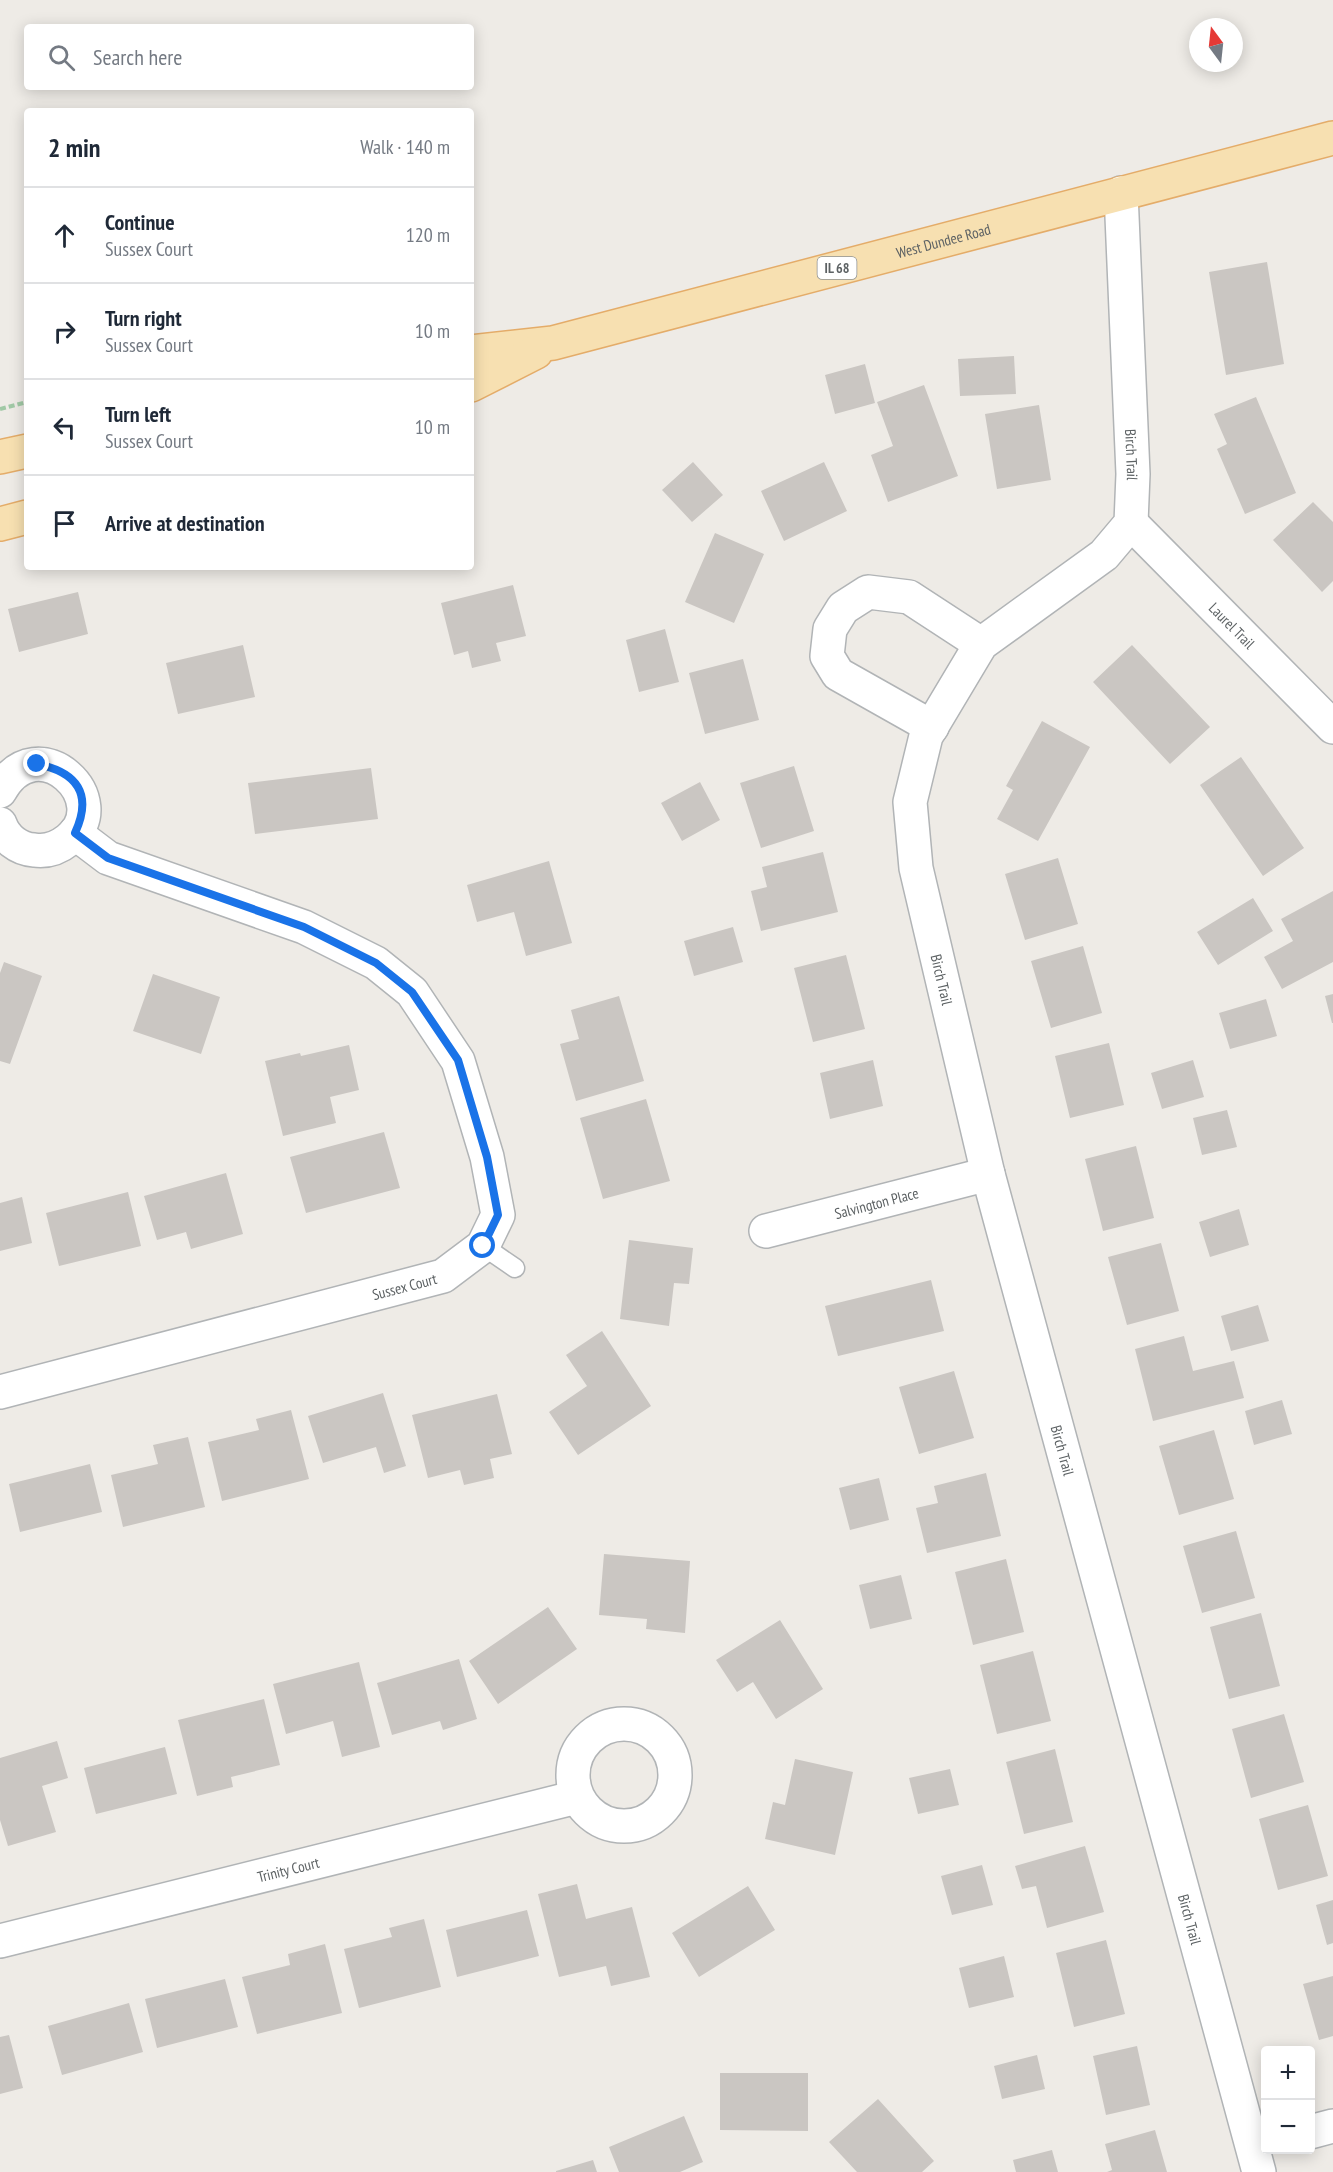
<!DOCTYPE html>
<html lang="en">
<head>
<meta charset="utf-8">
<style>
	:root { --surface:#fff; --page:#f6f6f7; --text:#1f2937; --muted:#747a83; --line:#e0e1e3 }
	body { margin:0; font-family:"PT Sans Narrow",sans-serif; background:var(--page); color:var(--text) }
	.controls { position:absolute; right:18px; bottom:18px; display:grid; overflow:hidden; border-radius:6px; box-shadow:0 3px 15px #0003 }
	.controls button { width:54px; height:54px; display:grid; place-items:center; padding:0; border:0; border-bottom:2px solid var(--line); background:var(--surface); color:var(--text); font:30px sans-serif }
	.compass { position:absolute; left:1189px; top:18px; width:54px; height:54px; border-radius:50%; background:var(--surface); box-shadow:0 3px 15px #0003; rotate:345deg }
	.stop { position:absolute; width:18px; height:18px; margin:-14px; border:4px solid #1a73e8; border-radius:50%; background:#fff }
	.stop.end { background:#1a73e8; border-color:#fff; box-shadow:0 2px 6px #0008 }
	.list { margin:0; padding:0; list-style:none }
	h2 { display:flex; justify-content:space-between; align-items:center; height:78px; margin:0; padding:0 24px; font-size:26px }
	h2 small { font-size:20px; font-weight:400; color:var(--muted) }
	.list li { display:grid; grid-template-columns:39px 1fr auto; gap:18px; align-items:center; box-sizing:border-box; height:96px; padding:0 24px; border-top:2px solid var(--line) }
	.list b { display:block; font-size:22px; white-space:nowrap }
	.list p { margin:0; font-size:20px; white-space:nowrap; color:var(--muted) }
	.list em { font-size:20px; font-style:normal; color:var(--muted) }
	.icon { flex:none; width:33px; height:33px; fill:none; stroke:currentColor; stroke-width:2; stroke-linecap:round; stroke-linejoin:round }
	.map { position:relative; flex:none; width:1333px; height:2172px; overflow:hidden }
	.search { position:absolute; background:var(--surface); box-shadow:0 3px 15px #0003; left:24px; top:24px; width:450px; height:66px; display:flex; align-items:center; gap:15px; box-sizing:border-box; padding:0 21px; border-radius:6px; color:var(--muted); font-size:22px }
	.panel { position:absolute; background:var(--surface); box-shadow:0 3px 15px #0003; left:24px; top:108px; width:450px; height:462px; border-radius:6px }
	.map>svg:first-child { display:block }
	.building { fill:#cac6c2 }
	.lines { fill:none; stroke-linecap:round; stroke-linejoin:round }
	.lane-casing { stroke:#b1b4b6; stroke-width:21 }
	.street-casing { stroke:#b1b4b6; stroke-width:36 }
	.primary-casing { stroke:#e4ac69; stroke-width:36 }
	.path { stroke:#a1c9a6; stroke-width:4; stroke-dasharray:6 3; stroke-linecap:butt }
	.lane { stroke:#fff; stroke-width:18 }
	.street { stroke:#fff; stroke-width:33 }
	.primary { stroke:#f7e0b1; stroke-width:33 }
	.route { stroke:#1a73e8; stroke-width:8 }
	.labels { text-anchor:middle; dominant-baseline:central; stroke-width:4.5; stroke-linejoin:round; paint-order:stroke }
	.shield { fill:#fff; stroke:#8e9192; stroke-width:1.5 }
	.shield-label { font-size:14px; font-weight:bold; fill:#5d6264 }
	.street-label { font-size:15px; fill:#5d6264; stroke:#fff }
</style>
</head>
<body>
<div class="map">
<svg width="1333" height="2172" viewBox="0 0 1333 2172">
	<rect width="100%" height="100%" fill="#eeebe6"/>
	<!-- building -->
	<path class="building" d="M1267,262L1284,364L1226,375L1209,272Z
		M1014,356L1016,394L960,396L958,359Z
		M865,364L875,403L835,414L825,375Z
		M924,385L958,476L888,502L871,455L893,446L877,402Z
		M1256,397L1296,493L1245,514L1217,449L1227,444L1214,414Z
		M1039,405L1051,480L997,489L985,414Z
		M693,462L723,495L692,522L662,490Z
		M824,462L847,511L784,541L761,491Z
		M1313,502L1333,522V581L1322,592L1273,540Z
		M715,533L764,554L734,623L685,602Z
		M513,585L526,636L496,643L501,661L472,668L468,651L454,655L441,603Z
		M78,592L88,634L19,652L8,609Z
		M665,629L679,682L639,692L626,640Z
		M243,645L255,697L178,714L166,663Z
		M1132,645L1210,727L1170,764L1093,682Z
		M743,659L759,720L705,734L689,673Z
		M1042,721L1090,747L1038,841L997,819L1013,790L1006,786Z
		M1241,757L1304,848L1263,876L1200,785Z
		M794,766L814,831L761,848L740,783Z
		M371,768L378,819L255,834L248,783Z
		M700,782L720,820L682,841L661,803Z
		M823,852L838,912L761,931L751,891L767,887L762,867Z
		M1058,858L1078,924L1025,940L1005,874Z
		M549,861L572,943L526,956L514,912L477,922L467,885Z
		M1333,891V962L1282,989L1264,957L1293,941L1281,919Z
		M1253,898L1273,931L1218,965L1197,932Z
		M733,927L743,962L694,976L684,941Z
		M1083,946L1102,1013L1051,1028L1031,961Z
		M846,955L865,1029L813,1042L794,968Z
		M4,962L42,976L10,1064L0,1061V973Z
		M153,974L220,997L201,1054L133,1031Z
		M1333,994V1023H1332L1325,996Z
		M619,996L644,1081L576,1101L560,1044L579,1039L571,1010Z
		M1266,999L1277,1036L1230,1049L1219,1013Z
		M1109,1043L1124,1105L1070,1118L1055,1056Z
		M349,1045L359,1090L330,1097L336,1123L283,1136L265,1061L300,1053L301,1056Z
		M873,1060L883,1106L830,1119L820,1073Z
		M1193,1060L1204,1097L1162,1109L1151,1073Z
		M646,1099L670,1181L603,1199L580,1118Z
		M1227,1110L1237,1147L1202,1155L1193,1118Z
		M384,1132L400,1188L306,1213L290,1157Z
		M1136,1146L1154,1218L1103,1231L1085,1159Z
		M226,1173L243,1234L191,1249L186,1232L157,1240L144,1196Z
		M128,1192L141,1246L59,1266L46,1213Z
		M22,1197L32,1243L0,1251V1203Z
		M1239,1209L1249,1245L1210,1257L1199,1222Z
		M629,1240L693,1248L689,1284L674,1283L669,1326L620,1319Z
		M1161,1243L1179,1311L1127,1325L1108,1257Z
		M931,1280L944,1331L838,1356L825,1306Z
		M1258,1305L1269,1341L1231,1351L1221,1316Z
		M602,1331L651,1406L578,1455L549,1412L587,1386L566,1355Z
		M1184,1336L1193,1371L1234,1361L1244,1398L1153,1421L1135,1349Z
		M954,1371L974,1438L919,1454L899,1387Z
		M383,1393L406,1466L384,1473L376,1447L323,1463L308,1416Z
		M497,1394L512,1454L490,1459L494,1478L464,1485L460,1470L428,1478L412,1415Z
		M1282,1400L1292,1434L1254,1445L1245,1411Z
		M291,1410L309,1479L222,1501L208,1442L259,1430L256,1419Z
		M1214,1430L1234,1499L1179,1515L1159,1446Z
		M188,1437L205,1507L123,1527L111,1475L158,1464L153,1445Z
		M90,1464L102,1512L20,1532L9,1484Z
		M986,1473L1001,1536L927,1553L916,1508L938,1503L934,1486Z
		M879,1478L889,1520L850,1530L839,1488Z
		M1236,1531L1255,1598L1202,1613L1183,1546Z
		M604,1554L690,1561L685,1633L646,1629L647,1619L599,1615Z
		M1006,1559L1024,1632L973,1645L955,1572Z
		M901,1575L912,1619L870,1629L859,1585Z
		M548,1607L577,1649L498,1704L469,1661Z
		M1261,1613L1280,1686L1229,1699L1210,1627Z
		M780,1620L823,1689L776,1719L753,1682L737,1692L716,1660Z
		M1033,1651L1051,1721L997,1734L980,1665Z
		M459,1659L477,1719L443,1730L440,1721L392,1735L377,1683Z
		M359,1662L380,1747L342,1757L333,1721L286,1734L273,1684Z
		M264,1699L280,1765L231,1777L233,1787L197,1796L178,1720Z
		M1284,1714L1304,1782L1251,1798L1232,1729Z
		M57,1741L68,1778L42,1786L56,1832L8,1846L0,1820V1758Z
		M165,1747L177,1794L96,1814L84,1768Z
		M1055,1749L1073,1822L1024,1834L1006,1762Z
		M795,1759L853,1772L835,1855L765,1839L773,1802L785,1805Z
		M950,1769L959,1805L918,1814L909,1778Z
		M1308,1805L1328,1876L1278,1890L1259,1819Z
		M1085,1846L1104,1912L1047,1928L1036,1886L1022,1889L1015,1866Z
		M982,1865L993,1905L952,1915L941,1876Z
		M577,1884L586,1919L632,1907L650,1977L611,1986L606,1966L559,1977L538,1894Z
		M748,1886L775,1930L699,1977L672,1933Z
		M1333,1900V1943L1327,1945L1316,1905Z
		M527,1910L539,1956L457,1977L446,1930Z
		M424,1919L441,1987L359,2008L344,1949L392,1937L389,1928Z
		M1106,1940L1125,2014L1074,2027L1056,1953Z
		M325,1944L342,2013L257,2034L242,1977L290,1965L288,1954Z
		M1004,1956L1014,1997L969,2008L959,1968Z
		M1333,1976V2036L1319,2040L1303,1984Z
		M225,1979L238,2027L157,2048L145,1999Z
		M129,2003L143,2052L62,2075L48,2026Z
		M9,2035L23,2088L0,2094V2037Z
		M1137,2046L1150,2105L1106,2115L1093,2056Z
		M1037,2055L1045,2089L1002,2099L994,2066Z
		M720,2073H808V2131L720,2130Z
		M878,2099L934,2161L922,2172H857L829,2142Z
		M684,2116L703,2162L680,2172H619L609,2147Z
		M1155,2130L1167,2172H1107L1112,2170L1105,2144Z
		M1052,2150L1058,2172H1016L1013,2160Z
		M593,2160L597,2172H556V2171Z"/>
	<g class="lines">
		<defs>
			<path id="lane" d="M483,1246L515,1268"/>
			<g id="street">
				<path id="s1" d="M1121,193L1133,474L1131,523L1104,555L981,644L926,736L910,802L916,868L988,1174L1259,2172"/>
				<path id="s2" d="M1131,523L1333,727"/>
				<path d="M932,727L838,674L827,656L830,629L843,608L868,592L909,597L981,644"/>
				<path d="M0,791C38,723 118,802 68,840C58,848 47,852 34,850C18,849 5,838 0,824"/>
				<path id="s3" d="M766,1231L988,1174"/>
				<path id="s4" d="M0,1392L443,1276L483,1246L498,1215L487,1157L458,1061L412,992L376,963L304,927L108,858L75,833"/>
				<circle cx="624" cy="1775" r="51"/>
				<path id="s5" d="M0,1941L577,1797"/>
				<path d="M1310,2132L1333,2126"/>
			</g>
			<g id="primary">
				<path id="s6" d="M471,352L553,343L1333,138"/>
				<path d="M471,385L536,352"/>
				<path d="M0,457L27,451"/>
				<path d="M0,524L27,517"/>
			</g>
		</defs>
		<!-- lane casing -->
		<use href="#lane" class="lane-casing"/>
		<!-- street casing -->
		<use href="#street" class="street-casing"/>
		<!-- primary casing -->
		<use href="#primary" class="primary-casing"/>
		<!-- path -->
		<path class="path" d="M0,409L27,402"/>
		<!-- lane -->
		<use href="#lane" class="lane"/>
		<!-- street -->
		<use href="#street" class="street"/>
		<!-- primary -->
		<use href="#primary" class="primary"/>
	</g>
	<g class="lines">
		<!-- route -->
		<path class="route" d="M37,764C77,772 93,794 75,833L108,858L304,927L376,963L412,992L458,1060L487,1157L498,1215L483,1246"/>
	</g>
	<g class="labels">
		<!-- shield labels -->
		<rect class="shield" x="817.5" y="257" width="39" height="22" rx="4.5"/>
		<g class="shield-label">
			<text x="837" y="268">IL 68</text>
		</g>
		<!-- street labels -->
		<g class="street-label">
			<text stroke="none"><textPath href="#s6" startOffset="486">West Dundee Road</textPath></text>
			<text stroke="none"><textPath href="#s1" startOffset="262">Birch Trail</textPath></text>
			<text stroke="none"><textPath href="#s2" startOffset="144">Laurel Trail</textPath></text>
			<text stroke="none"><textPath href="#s1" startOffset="880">Birch Trail</textPath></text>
			<text stroke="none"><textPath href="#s3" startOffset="114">Salvington Place</textPath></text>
			<text stroke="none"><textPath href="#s4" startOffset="418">Sussex Court</textPath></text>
			<text stroke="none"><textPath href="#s1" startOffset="1366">Birch Trail</textPath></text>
			<text stroke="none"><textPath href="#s5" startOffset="297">Trinity Court</textPath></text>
			<text stroke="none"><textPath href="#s1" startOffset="1852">Birch Trail</textPath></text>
		</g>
	</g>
</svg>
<div class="controls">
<button>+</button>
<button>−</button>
</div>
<svg class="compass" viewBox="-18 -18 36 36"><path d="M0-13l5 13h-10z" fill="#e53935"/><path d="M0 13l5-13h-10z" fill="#747a83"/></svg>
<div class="stop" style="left:483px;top:1246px"></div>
<div class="stop end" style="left:37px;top:764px"></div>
<div class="search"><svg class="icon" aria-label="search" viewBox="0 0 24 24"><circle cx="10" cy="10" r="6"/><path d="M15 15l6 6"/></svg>Search here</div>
<section class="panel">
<h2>2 min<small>Walk · 140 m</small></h2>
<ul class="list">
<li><svg class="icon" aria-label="ahead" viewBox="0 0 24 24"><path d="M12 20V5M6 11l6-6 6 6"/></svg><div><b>Continue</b><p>Sussex Court</p></div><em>120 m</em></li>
<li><svg class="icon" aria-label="right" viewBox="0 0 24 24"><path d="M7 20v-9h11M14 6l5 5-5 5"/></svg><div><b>Turn right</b><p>Sussex Court</p></div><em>10 m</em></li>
<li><svg class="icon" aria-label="left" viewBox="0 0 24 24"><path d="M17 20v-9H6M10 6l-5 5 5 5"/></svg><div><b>Turn left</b><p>Sussex Court</p></div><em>10 m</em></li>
<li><svg class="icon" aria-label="arrive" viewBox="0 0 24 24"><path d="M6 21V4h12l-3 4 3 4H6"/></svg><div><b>Arrive at destination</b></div></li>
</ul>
</section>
</div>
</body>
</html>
